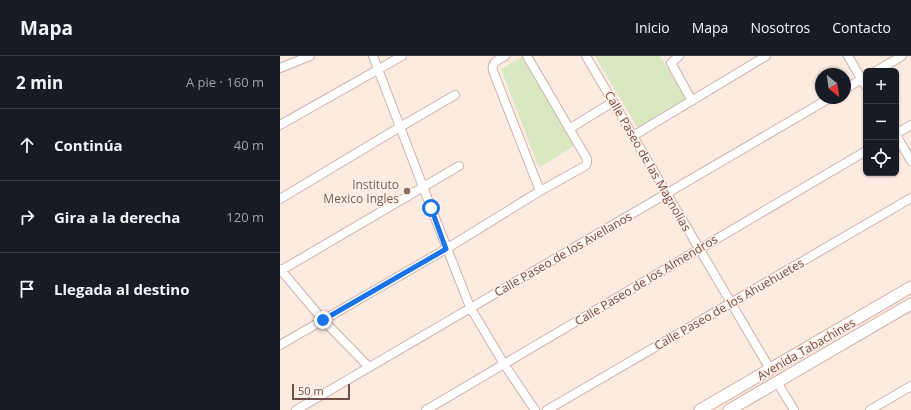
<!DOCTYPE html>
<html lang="es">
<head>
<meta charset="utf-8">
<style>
	:root { --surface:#171b24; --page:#20242c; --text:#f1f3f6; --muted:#9ea1a6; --line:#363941 }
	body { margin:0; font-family:"Open Sans",sans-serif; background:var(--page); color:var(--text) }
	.controls { position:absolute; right:12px; top:12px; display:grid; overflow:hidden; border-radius:6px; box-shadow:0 1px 3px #0004 }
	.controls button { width:36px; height:36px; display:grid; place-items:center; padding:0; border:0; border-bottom:1px solid var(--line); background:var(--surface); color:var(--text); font:20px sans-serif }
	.compass { position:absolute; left:535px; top:12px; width:36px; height:36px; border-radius:50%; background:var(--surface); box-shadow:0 1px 3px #0004; rotate:151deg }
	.scale { position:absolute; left:12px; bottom:10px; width:58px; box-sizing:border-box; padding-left:4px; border:2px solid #714e49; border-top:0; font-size:11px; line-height:14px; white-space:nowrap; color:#714e49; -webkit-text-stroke:3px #ffefe6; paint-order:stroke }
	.stop { position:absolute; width:12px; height:12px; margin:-9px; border:3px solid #1a73e8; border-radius:50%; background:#fff }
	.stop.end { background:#1a73e8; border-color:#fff; box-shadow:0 1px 4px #0008 }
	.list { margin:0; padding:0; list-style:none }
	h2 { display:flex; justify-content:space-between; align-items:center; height:52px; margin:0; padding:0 16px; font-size:17px }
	h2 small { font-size:13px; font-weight:400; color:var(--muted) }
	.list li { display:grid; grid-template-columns:26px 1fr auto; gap:12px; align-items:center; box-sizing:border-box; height:72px; padding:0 16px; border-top:1px solid var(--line) }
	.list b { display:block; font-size:15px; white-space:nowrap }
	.list em { font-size:13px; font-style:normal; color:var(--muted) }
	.icon { flex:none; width:22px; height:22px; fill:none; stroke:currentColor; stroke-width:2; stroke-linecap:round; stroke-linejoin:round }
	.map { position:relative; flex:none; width:631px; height:354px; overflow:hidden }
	header { display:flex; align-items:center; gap:24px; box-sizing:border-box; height:56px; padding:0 20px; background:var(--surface); border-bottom:1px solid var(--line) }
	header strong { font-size:19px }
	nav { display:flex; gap:22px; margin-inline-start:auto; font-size:14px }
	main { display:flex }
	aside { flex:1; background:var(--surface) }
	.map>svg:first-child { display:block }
	.green { fill:#d9e8c0 }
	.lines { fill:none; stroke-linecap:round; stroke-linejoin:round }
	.street-casing { stroke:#ceb3ab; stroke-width:10 }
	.secondary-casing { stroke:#d1b1a8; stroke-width:13 }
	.street { stroke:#fff; stroke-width:8 }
	.secondary { stroke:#fff; stroke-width:11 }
	.route { stroke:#1a73e8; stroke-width:5 }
	.education-dot { fill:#8d6e63; stroke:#ffefe6; stroke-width:1.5 }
	.labels { text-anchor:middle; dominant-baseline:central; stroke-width:3; stroke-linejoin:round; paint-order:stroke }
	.street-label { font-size:12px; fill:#714e49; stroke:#ffefe6 }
	.education-label { font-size:12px; fill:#785e54; stroke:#ffefe6; text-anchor:end }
</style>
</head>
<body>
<header>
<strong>Mapa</strong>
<nav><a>Inicio</a><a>Mapa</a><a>Nosotros</a><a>Contacto</a></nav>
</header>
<main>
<aside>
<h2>2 min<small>A pie · 160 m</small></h2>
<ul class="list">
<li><svg class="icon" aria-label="ahead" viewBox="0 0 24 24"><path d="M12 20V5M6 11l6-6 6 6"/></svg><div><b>Continúa</b></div><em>40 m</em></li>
<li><svg class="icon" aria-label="right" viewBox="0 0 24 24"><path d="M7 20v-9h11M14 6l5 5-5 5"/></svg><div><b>Gira a la derecha</b></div><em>120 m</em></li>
<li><svg class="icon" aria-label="arrive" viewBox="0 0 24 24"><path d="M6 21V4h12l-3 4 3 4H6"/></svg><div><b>Llegada al destino</b></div></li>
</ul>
</aside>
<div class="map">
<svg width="631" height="354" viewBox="0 0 631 354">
	<rect width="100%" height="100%" fill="#fbebe1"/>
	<!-- green -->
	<path class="green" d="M315,0H380L407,44L359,74Z
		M242,1L294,90L259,112L221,13Z"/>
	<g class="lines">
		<defs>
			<path id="street" d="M93,0L143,131L190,251L224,308L255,354
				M225,0C218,4 211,6 213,15L260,135
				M306,0L490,313
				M399,0L391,7L412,45
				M568,0L586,31
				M0,12L30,0
				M596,15L622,0
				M565,33L585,21
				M0,69L122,0
				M289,73L333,46
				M616,78L631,69
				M616,79L631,105
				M353,80L486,0
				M0,143L120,71L175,39
				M0,213L43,264L89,311
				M0,215L179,110
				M0,289L166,193L260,135L305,110L307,107V103L247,0
				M497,326L514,354
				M16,354L550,42
				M146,354L586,95
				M267,354L631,142
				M590,354L631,330"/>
			<path id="secondary" d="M420,354L631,231
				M449,354L631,248"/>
		</defs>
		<!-- street casing -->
		<use href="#street" class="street-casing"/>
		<!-- secondary casing -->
		<use href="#secondary" class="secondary-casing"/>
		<!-- street -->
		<use href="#street" class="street"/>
		<!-- secondary -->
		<use href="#secondary" class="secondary"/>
	</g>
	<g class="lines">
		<!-- route -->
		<path class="route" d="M43,264L166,193L151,152"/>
	</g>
	<!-- markers -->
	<circle class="education-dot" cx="127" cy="135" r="4"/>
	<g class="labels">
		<!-- street labels -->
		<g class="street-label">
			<text transform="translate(368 105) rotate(60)">Calle Paseo de las Magnolias</text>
			<text transform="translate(283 198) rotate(-30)">Calle Paseo de los Avellanos</text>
			<text transform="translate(366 224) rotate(-31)">Calle Paseo de los Almendros</text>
			<text transform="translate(449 248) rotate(-30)">Calle Paseo de los Ahuehuetes</text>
			<text transform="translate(526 293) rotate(-30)">Avenida Tabachines</text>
		</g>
		<!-- education labels -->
		<g class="education-label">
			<text x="119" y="128">Instituto<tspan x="119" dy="14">Mexico Ingles</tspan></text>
		</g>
	</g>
</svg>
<div class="controls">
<button>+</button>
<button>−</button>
<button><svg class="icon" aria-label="locate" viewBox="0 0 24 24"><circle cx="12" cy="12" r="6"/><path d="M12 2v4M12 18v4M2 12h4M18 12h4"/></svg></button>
</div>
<svg class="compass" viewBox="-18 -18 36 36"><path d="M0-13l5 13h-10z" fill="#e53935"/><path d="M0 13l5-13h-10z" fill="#9ea1a6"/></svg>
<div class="scale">50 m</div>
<div class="stop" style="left:151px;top:152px"></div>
<div class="stop end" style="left:43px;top:264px"></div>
</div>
</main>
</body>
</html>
